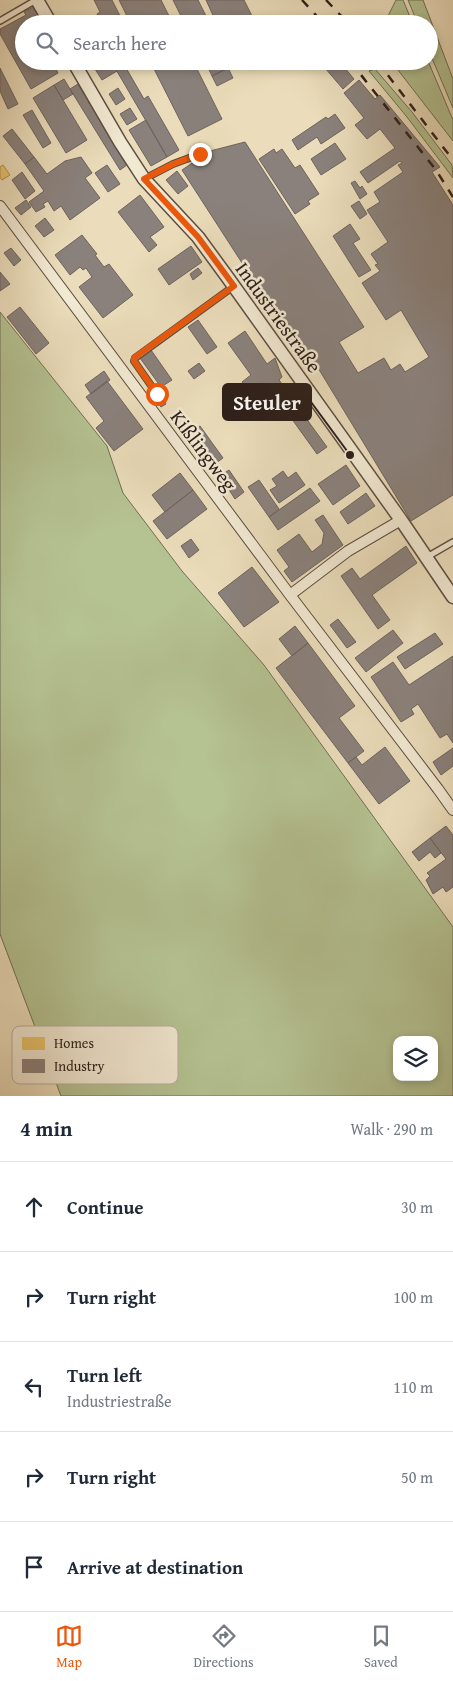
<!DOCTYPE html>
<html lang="en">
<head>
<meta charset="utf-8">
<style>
	:root { --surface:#fff; --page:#f6f6f7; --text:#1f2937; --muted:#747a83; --line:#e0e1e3; --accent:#ea580c }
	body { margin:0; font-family:"Gentium Book Plus",serif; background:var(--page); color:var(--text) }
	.controls { position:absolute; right:15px; bottom:15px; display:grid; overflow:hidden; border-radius:10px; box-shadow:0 2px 8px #0003 }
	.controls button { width:45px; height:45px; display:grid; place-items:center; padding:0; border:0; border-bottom:1px solid var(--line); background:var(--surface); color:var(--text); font:25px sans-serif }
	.stop { position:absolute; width:15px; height:15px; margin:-11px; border:4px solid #ea580c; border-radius:50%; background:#fff }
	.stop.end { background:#ea580c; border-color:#fff; box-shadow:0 1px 5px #0008 }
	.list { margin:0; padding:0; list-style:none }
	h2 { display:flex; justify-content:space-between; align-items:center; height:65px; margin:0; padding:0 20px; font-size:21px }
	h2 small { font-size:16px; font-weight:400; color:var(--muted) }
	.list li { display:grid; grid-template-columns:32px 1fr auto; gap:15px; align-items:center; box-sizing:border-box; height:90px; padding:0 20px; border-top:1px solid var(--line) }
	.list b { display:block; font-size:19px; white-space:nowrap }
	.list p { margin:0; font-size:16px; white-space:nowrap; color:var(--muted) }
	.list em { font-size:16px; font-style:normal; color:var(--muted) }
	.icon { flex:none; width:28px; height:28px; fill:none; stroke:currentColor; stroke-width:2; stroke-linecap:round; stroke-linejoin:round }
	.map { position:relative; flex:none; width:453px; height:1096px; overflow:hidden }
	.search { position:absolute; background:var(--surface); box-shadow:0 2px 8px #0003; left:15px; right:15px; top:15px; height:55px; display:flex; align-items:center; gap:12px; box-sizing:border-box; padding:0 18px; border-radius:28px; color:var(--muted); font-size:19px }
	.sheet { height:515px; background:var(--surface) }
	nav { display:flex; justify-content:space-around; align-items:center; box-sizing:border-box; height:70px; border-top:1px solid var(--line); background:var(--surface); font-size:14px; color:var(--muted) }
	nav a { display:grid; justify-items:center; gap:2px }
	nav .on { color:var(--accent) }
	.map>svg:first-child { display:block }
	.green { fill:#b5c292; stroke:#707056; fill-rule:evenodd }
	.homes { fill:#e9c46a; stroke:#b09252 }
	.industry { fill:#8a817c; stroke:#6e635e }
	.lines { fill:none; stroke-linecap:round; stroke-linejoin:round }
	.service-casing { stroke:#5c4e42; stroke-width:8 }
	.minor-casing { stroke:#5c4e42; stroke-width:12 }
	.tertiary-casing { stroke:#5c4e42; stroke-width:15 }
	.service { stroke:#f2e9d3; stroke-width:5 }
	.minor { stroke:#f2e9d3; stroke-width:10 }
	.tertiary { stroke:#f2e9d3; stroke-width:12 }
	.rail { stroke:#2c1e19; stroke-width:2.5; stroke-dasharray:9 9; stroke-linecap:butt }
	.route { stroke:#ea580c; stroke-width:6 }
	.labels { text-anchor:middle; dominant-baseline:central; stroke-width:5; stroke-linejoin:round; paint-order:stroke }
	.street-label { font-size:20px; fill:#2c1e19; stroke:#f2e9d3 }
	.key { fill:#f2e9d3; stroke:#b7ac9b; stroke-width:1 }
	.key-label { font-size:14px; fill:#2c1e19 }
	.leader { fill:none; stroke:#2c1e19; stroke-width:2 }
	.callout-dot { fill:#2c1e19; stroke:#f2e9d3; stroke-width:2 }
	.callout { fill:#2c1e19; stroke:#2c1e19; stroke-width:2 }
	.callout-label { font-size:21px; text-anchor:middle; font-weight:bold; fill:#fff }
</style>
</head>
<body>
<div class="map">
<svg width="453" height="1096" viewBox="0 0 453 1096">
	<rect width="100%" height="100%" fill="#ebddbb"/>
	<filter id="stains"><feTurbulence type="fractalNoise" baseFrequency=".004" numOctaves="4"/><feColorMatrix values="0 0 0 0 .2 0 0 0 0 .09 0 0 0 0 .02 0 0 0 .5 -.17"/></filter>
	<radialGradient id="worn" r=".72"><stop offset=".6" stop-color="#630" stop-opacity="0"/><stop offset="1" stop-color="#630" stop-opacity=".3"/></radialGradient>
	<!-- green -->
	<path class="green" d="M396,0H403L413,24H384Z
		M408,0H423L453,79V108L429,51V24H418Z
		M391,61H428L453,120V141Z
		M375,69L412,112L452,165L453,178L407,117L369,71Z
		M0,312L107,446L123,493L182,571L264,665L453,927V1096H61L0,934ZM397,1040H434V1077H397Z"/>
	<!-- homes -->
	<path class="homes" d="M3,165L10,175L2,180L0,177V167Z"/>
	<!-- industry -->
	<path class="industry" d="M94,0H112L124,24H107L104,18L100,20L97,14L100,12Z
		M119,0H161L173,24H131Z
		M173,0H198L210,24H185Z
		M206,0H244L256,24H217Z
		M35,6L45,24H24V61H52L58,73L31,89L0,34V29L26,15L24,12Z
		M109,61H111L117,71L102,80L95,69Z
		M111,61H122L144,99L148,96L179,150L167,157Z
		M150,61H193L222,119L188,136Z
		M205,61H230L232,66L212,76Z
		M319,61H339L354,79L343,89Z
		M0,68L18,104L8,109L0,91Z
		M228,68L233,78L217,86L212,76Z
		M64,79L73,94L63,100L54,85Z
		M359,80L375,99L380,95L440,167L432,172L453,205V495L411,521L312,358L306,362L182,170L210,151L245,142L364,327L339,342L358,373L384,358L391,370L400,364L405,372L429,357L401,310L386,320L362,283L380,271L375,265L378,264L371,254L388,242L367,210L380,202L374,192L403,172L398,165L402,163L400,161L368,183L360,172L395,148L380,129L367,139L355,125L364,118L344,93Z
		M78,84L127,165L120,170L70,89Z
		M54,85L87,140L66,153L33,98Z
		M118,88L125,99L116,105L109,94Z
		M130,108L137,119L127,125L120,114Z
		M32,110L51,143L43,148L23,115Z
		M335,114L345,128L321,144L317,137L298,150L292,140L326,117L328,119Z
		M146,120L167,157L151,166L129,130Z
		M12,129L34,157L25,164L3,136Z
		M335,143L346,159L321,175L311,159Z
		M274,149L276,153L282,149L295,168L300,165L319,194L308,201L310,204L295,214L259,159Z
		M34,157L47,174L65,161L81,157L92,173L85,178L100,198L70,220L61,206L54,211L48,201L43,204L45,207L36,212L29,202L44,191L25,164Z
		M107,165L120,184L108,192L95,173Z
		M177,171L188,186L178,194L166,180Z
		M22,172L35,191L25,199L12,180Z
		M355,181L360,188L362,186L367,194L360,199L351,183Z
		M140,195L164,227L150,237L157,245L149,252L118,212Z
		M26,200L31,207L21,215L15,208Z
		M359,201L367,214L360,219L351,206Z
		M45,218L54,230L44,237L35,226Z
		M350,224L360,239L353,243L371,270L359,277L333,236Z
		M82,235L97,254L95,255L104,267L109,264L133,295L103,318L79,287L92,277L86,268L83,270L80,267L70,275L55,255Z
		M191,246L202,262L169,285L158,269Z
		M11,248L21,260L14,266L4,253Z
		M198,268L202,273L193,280L190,274Z
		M0,272L10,284L0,291Z
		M20,307L49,343L36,354L7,317Z
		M198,320L217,347L207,354L188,327Z
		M245,331L267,364L275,358L282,377L279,380L284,387L268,399L263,391L253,398L242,382L251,375L228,343Z
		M151,350L172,380L161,387L140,358Z
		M199,363L205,371L194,379L188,371Z
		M104,371L110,380L91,394L85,385Z
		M107,381L143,429L114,451L96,428L104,421L86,397Z
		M162,397L166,404L161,407L156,401Z
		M300,410L327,447L317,454L289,415Z
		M200,426L223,458L216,463L193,431Z
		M346,465L360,486L333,505L318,484Z
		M229,470L244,492L235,499L220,476Z
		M283,471L288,478L296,472L305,485L279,503L270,490L277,486L272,479Z
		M180,473L193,490L165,512L152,495Z
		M259,480L279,509L269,517L248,487Z
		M310,488L320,501L278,530L269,517Z
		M193,490L207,509L167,539L153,521Z
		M366,493L375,506L348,524L340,512Z
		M323,515L343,545L292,582L284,571L289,567L277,550L299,534L312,552L322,544L324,533L315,520Z
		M191,539L199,550L189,558L181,546Z
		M406,546L417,563L372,595L390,620L378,629L341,576L352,568L360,579Z
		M252,567L279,602L244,627L218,593Z
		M338,619L356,642L347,648L330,625Z
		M295,626L308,643L292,656L279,639Z
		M393,630L403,643L366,672L355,658Z
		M435,633L443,644L405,669L397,657Z
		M308,643L355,706L339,718L364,751L348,763L276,668Z
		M453,656V743L447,734L440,738L418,704L411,709L414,714L401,722L371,677L393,662L409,685Z
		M385,747L410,781L379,804L348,763L356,757L362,765Z
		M453,748V766L441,775L433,762Z
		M446,826L453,835V887L446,892L443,887L433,894L426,880L430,876L427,873L446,859L430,838Z
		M430,838L441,853L435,858L430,852L419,861L412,852Z"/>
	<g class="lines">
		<defs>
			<path id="service" d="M0,21L36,0
				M144,179L173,164L200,154
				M157,394L134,361L135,358L234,286
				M427,557L453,542"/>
			<path id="minor" d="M0,206L290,595L438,789L453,810
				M290,595L348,551L401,520"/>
			<path id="tertiary" d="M37,0L51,24
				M73,61L120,142L144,179L198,237L228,278L401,520L453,597"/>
		</defs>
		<!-- service casing -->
		<use href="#service" class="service-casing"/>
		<!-- minor casing -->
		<use href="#minor" class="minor-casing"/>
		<!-- tertiary casing -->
		<use href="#tertiary" class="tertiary-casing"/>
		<!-- service -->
		<use href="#service" class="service"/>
		<!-- minor -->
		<use href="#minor" class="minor"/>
		<!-- tertiary -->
		<use href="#tertiary" class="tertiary"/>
		<!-- rail -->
		<path class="rail" d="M302,0L324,24
			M326,0L349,24
			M350,61L436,170L453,197
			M377,61L453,160"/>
	</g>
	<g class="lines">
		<!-- route -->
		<path class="route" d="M157,394L134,361V358L234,286L198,237L144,179L173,164L200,154"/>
	</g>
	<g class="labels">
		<!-- street labels -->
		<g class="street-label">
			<text transform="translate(279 317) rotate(54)">Industriestraße</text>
			<text transform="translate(204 450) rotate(53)">Kißlingweg</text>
		</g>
	</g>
	<!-- legend -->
	<rect x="12" y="1026" width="166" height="58" rx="8" class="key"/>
	<rect x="22" y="1037" width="23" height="13" fill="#e9c46a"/>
	<rect x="22" y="1059" width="23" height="14" fill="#8a817c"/>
	<g class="key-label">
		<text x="54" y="1048">Homes</text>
		<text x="54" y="1071">Industry</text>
	</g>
	<!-- callouts -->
	<path class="leader" d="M350 455L311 402"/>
	<circle class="callout-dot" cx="350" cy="455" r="5"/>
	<rect class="callout" x="223" y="384" width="88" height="36" rx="5"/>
	<g class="callout-label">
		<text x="267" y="410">Steuler</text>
	</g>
	<rect width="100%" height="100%" filter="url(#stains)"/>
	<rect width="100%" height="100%" fill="url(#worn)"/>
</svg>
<div class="controls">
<button><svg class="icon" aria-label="layers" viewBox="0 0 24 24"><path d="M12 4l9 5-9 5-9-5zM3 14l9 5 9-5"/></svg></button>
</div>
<div class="stop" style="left:157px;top:394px"></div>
<div class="stop end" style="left:200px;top:154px"></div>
<div class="search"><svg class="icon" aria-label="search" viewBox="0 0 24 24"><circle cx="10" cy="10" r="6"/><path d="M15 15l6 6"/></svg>Search here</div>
</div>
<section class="sheet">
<h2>4 min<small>Walk · 290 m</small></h2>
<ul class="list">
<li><svg class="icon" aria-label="ahead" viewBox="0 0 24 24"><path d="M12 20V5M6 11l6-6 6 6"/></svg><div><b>Continue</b></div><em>30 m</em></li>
<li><svg class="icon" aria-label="right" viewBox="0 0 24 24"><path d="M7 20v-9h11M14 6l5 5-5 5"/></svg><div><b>Turn right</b></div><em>100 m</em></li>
<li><svg class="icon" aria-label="left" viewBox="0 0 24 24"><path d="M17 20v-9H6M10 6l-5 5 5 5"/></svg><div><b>Turn left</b><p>Industriestraße</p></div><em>110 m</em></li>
<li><svg class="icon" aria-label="right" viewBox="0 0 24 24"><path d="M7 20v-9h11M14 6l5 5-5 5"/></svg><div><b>Turn right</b></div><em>50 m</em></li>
<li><svg class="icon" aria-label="arrive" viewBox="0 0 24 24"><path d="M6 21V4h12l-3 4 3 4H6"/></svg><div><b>Arrive at destination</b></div></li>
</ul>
</section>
<nav>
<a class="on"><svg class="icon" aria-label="map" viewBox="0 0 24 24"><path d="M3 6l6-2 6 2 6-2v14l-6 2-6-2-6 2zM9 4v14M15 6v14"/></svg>Map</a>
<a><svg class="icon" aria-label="directions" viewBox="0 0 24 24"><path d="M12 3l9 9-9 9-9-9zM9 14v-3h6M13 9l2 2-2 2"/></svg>Directions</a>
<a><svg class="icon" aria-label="saved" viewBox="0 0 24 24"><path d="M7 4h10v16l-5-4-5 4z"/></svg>Saved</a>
</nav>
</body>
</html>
